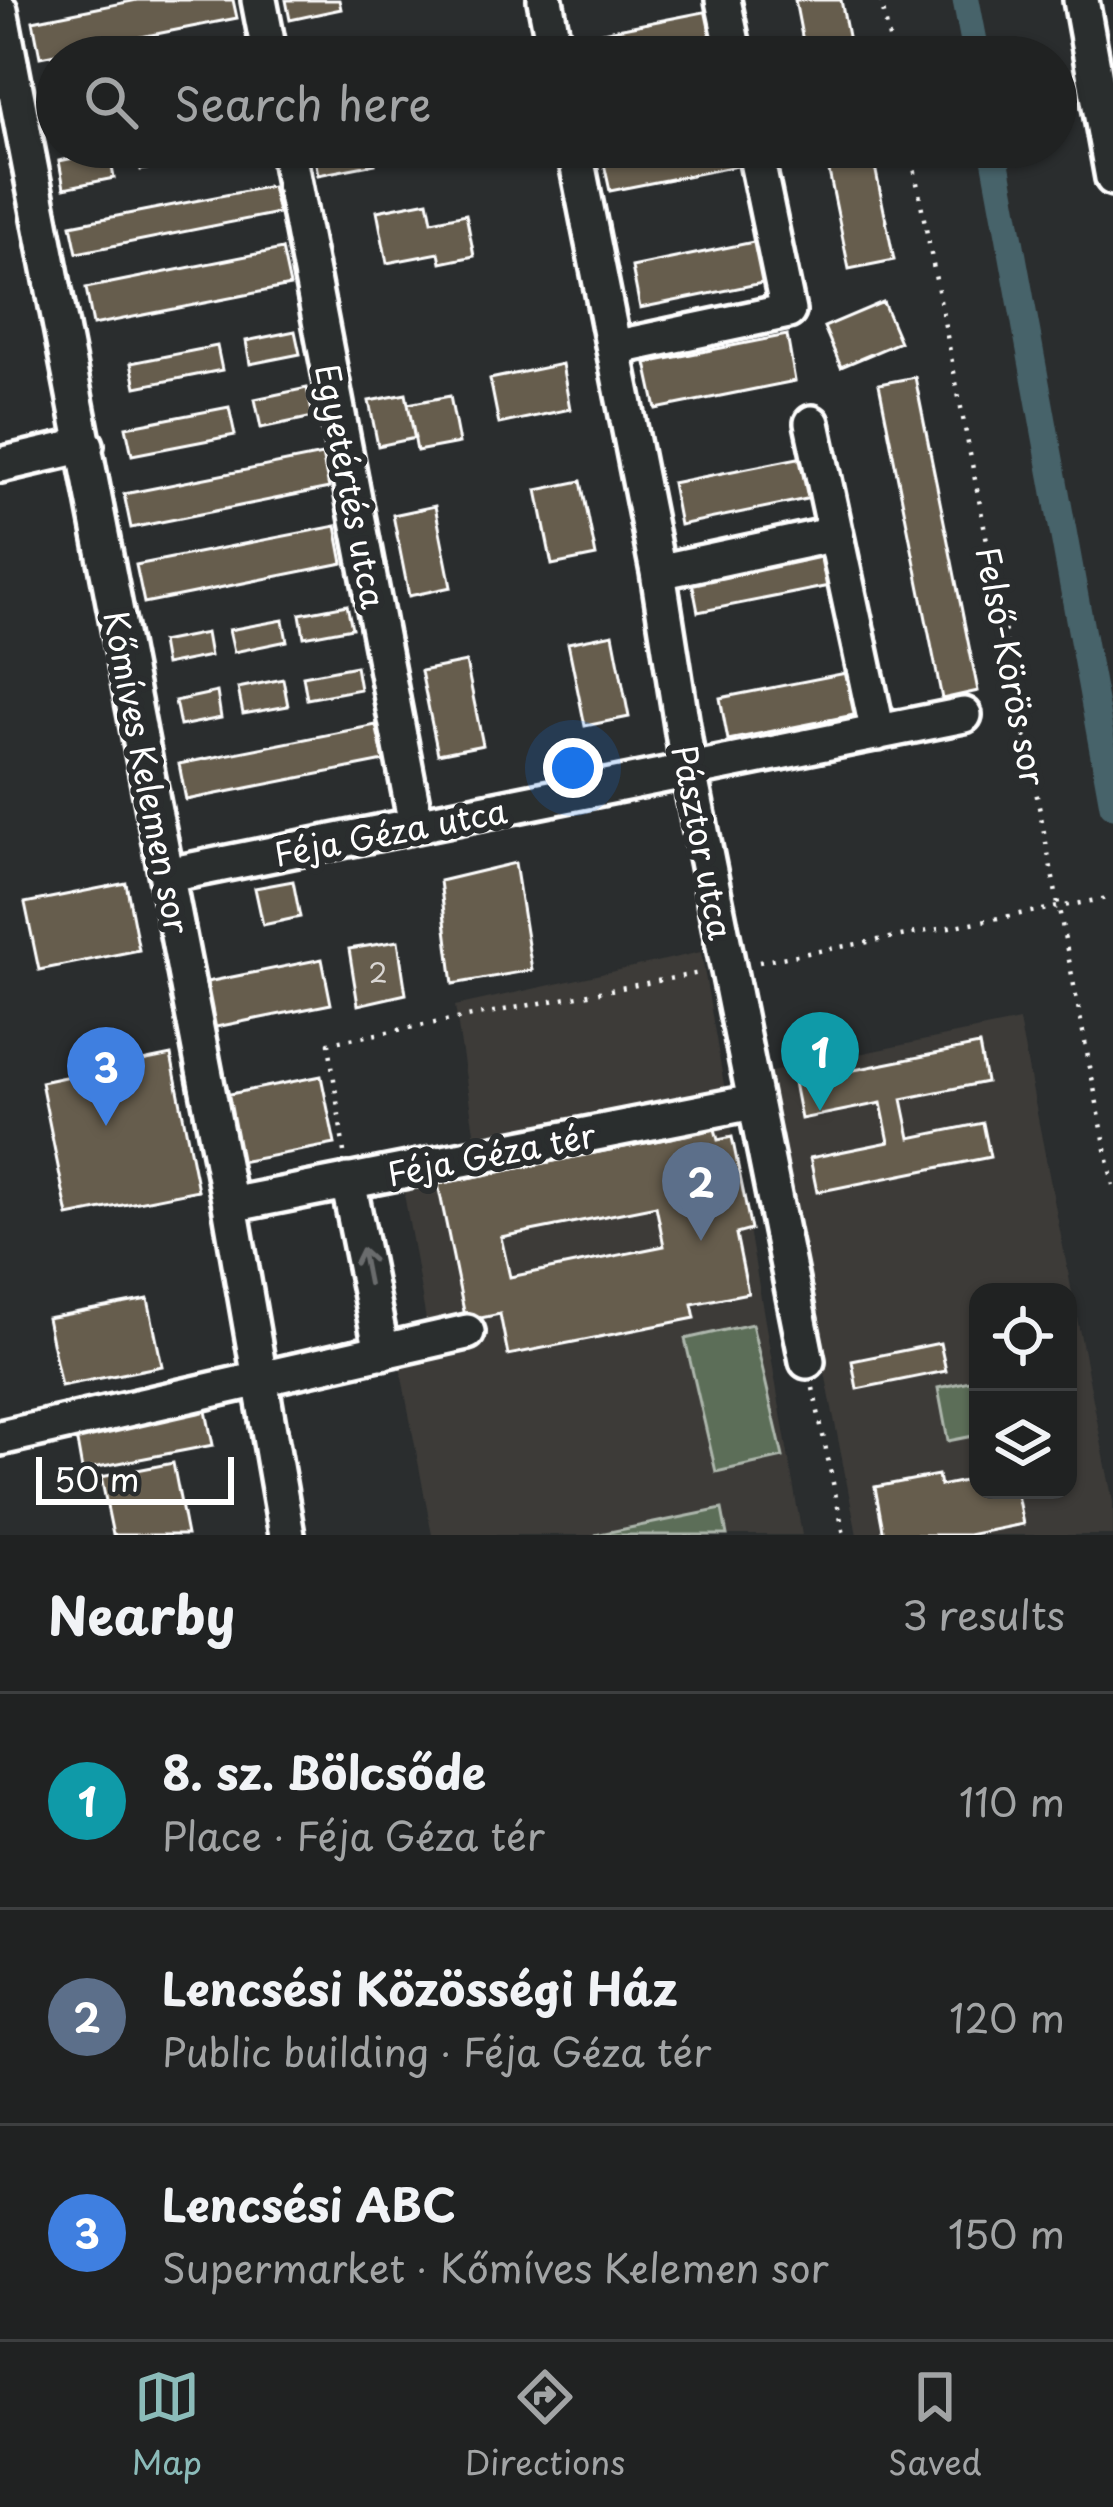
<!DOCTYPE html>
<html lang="en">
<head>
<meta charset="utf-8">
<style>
	:root { --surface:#202222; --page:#2d2f2f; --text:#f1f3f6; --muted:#a2a4a5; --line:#3d3f40; --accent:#8bbbb9 }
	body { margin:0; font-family:"Playpen Sans",sans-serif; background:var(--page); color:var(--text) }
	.controls { position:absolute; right:36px; bottom:36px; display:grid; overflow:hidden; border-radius:24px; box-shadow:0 3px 9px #0004 }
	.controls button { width:108px; height:108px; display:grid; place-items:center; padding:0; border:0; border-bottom:3px solid var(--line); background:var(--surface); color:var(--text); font:60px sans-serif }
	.scale { position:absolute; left:36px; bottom:30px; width:198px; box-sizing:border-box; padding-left:12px; border:6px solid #fff; border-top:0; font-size:33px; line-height:42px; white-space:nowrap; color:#fff; -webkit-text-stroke:9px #2a2d2e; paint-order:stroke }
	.you { position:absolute; left:573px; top:768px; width:42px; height:42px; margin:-30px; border:9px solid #fff; border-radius:50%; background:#1a73e8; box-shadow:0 0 0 18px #1a73e833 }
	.badge { display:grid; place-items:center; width:78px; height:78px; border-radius:50%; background:var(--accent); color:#fff; font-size:39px; font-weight:700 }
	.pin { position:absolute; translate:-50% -99px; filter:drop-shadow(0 3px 6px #0008) }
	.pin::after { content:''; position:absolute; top:63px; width:42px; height:36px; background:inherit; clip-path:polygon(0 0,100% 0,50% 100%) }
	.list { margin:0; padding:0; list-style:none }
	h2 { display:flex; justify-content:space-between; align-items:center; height:156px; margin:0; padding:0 48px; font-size:51px }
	h2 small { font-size:39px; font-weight:400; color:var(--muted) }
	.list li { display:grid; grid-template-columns:78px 1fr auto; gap:36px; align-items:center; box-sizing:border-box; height:216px; padding:0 48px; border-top:3px solid var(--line) }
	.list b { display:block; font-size:45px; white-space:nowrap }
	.list p { margin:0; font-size:39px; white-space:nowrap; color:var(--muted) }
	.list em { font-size:39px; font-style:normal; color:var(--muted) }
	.icon { flex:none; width:66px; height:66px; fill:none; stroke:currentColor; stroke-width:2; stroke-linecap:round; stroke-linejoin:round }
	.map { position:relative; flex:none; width:1113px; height:1535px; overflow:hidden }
	.search { position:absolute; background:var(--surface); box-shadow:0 3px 9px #0004; left:36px; right:36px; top:36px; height:132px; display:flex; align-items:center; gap:30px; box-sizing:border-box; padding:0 42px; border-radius:66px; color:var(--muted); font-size:45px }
	.sheet { height:804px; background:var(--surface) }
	nav { display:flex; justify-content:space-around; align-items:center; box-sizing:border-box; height:168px; border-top:3px solid var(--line); background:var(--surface); font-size:33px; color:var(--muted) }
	nav a { display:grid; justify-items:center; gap:6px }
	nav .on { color:var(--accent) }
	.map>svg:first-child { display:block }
	.built { fill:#3c3b38; fill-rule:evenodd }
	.green { fill:#5b6e58; stroke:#adb6ac; stroke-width:3 }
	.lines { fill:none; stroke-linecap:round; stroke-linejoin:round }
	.canal { stroke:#47636b; stroke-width:27 }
	.building { fill:#665d4e; stroke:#fff; stroke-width:3; fill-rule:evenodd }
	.minor-casing { stroke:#fff; stroke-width:42 }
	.path { stroke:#fff; stroke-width:4.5; stroke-dasharray:3 9; stroke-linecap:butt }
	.minor { stroke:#2a2d2e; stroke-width:33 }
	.oneway { stroke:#6a6c6d }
	.labels { text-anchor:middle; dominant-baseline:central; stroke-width:12; stroke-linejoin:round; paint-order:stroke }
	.number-label { font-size:27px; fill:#d9d6d3 }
	.street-label { font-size:33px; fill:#fff; stroke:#2a2d2e }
</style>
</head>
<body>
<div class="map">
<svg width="1113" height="1535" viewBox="0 0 1113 1535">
	<rect width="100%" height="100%" fill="#2a2d2e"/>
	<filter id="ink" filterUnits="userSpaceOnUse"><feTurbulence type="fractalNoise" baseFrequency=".00833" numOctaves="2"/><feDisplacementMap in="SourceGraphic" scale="24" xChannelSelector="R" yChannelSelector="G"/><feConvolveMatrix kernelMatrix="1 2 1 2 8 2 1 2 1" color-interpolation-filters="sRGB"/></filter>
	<g filter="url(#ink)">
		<!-- built -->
		<path class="built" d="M701,952L802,1535H432L394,1335L427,1326L402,1182L479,1165L455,1006Z
			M1019,1021L1113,1502V1535H857L766,1073ZM978,1292H1068V1490H978Z"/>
		<!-- green -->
		<path class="green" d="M752,1324L783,1457L716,1472L685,1339Z
			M978,1379V1435L948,1441L938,1388Z
			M722,1509L727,1535H595Z"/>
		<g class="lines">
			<!-- canal -->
			<path class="canal" d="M966,0L977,57
				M993,147L1113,805"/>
		</g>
		<!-- building -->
		<path class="building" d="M137,0H233L237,18L40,57L33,21Z
			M286,0H339L341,9L290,20Z
			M795,0H841L852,57H806Z
			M719,9L727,50L693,57H587L582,36Z
			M136,147H180L183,162L141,170Z
			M204,147H260L261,149L207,159Z
			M313,147H372L375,164L318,175Z
			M614,147H743L747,164L610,191L601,150Z
			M824,147H871L894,260L849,269Z
			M109,151L114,178L64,188L59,161Z
			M272,186L278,213L77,253L71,225Z
			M428,201L432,221L466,214L474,256L441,263L439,253L387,263L377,211Z
			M768,239L777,280L640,308L632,267Z
			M282,249L290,286L93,325L86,288Z
			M883,302L900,342L841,367L824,327Z
			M295,331L300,354L250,364L246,341Z
			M787,335L795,381L656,409L646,363Z
			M217,346L222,370L136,387L131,363Z
			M562,364L570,409L499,424L490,379Z
			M915,377L978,691L942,699L879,384Z
			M307,388L313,417L261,428L255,399Z
			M406,394L415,438L378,446L369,401Z
			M450,396L459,443L417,451L408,404Z
			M229,407L235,435L132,455L126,427Z
			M322,455L329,488L131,528L124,494Z
			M808,456L816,497L680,525L672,483Z
			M581,481L596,556L552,565L537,490Z
			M435,506L451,587L409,596L393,515Z
			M336,526L343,563L144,603L136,565Z
			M826,544L834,585L698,612L690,571Z
			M347,605L352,628L304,637L300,614Z
			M283,620L287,641L234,652L229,630Z
			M206,633L210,656L165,665L161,642Z
			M613,634L629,717L585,726L568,643Z
			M466,662L483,745L438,754L421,671Z
			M356,666L360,689L307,699L303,676Z
			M856,671L864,713L728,740L720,698Z
			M283,679L288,706L243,714L238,688Z
			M217,692L221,718L180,726L175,701Z
			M376,725L384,761L186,800L179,764Z
			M515,863L532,970L453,984L440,881Z
			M293,881L300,917L263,925L255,888Z
			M126,883L139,950L39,970L25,903Z
			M398,941L406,994L358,1005L349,949Z
			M322,959L331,1004L211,1028L202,983Z
			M979,1045L986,1082L902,1099L910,1138L983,1123L990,1157L817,1192L810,1158L889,1142L881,1103L801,1119L794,1082Z
			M171,1055L198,1190L68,1216L41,1082Z
			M321,1076L335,1144L234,1163L220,1096Z
			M715,1129L718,1140L732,1137L751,1230L736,1234L748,1293L692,1304L695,1318L508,1355L500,1314L466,1321L438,1184ZM656,1206L664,1246L510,1277L501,1237Z
			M148,1299L162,1366L61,1386L47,1318Z
			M940,1343L946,1371L857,1389L852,1361Z
			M206,1411L213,1445L82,1470L76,1436Z
			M173,1463L187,1535H113L101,1477Z
			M938,1475L940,1486L978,1478V1490H1016L1023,1524L968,1535H884L875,1487Z"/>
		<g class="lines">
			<defs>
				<path id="minor" d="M259,0L270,57
					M545,0L556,57
					M723,0L735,57
					M1081,0L1113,178
					M0,10L230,1205L287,1535
					M287,147L416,825
					M574,147L658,572L689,771L807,1361
					M614,348L788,311L754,147
					M812,423L878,733
					M0,465L86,445
					M658,572L835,534
					M168,875L964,715
					M348,1181L382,1352
					M230,1205L753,1102
					M0,1438L467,1332"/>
			</defs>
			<!-- minor casing -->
			<use href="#minor" class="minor-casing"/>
			<!-- path -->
			<path class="path" d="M881,0L893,57
				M910,147L1113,1185
				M759,962L1113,897
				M344,1152L329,1043L700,973
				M813,1388L844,1535"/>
			<!-- minor -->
			<use href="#minor" class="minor"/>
		</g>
		<!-- one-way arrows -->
		<defs><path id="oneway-shaft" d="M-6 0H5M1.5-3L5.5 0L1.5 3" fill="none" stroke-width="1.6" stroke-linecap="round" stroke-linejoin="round" transform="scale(3)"/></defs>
		<use class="oneway" href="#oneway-shaft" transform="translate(365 1266) rotate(-101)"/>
	</g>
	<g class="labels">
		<!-- number labels -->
		<g class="number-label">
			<text x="378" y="971">2</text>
		</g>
		<!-- street labels -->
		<g class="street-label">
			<text transform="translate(352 486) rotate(79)">Egyetértés utca</text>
			<text transform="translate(1012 666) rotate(79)">Felső-Körös sor</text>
			<text transform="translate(148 772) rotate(79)">Kőmíves Kelemen sor</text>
			<text transform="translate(390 831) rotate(-11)">Féja Géza utca</text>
			<text transform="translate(704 842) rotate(79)">Pásztor utca</text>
			<text transform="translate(491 1153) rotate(-11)">Féja Géza tér</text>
		</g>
	</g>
</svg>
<div class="controls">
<button><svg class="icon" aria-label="locate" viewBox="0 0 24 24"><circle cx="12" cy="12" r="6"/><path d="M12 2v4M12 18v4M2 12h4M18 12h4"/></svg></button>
<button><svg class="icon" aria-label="layers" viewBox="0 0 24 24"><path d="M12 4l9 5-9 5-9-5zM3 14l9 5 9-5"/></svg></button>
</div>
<div class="scale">50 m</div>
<div class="you"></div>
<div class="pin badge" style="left:820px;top:1111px;background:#0f9aa8">1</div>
<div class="pin badge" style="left:701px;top:1241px;background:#5c6f8a">2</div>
<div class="pin badge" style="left:106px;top:1126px;background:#3f7fe0">3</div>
<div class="search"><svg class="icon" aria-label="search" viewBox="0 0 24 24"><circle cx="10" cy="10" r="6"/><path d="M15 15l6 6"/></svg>Search here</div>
</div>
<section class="sheet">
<h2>Nearby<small>3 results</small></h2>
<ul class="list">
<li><span class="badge" style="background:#0f9aa8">1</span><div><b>8. sz. Bölcsőde</b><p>Place · Féja Géza tér</p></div><em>110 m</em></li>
<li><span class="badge" style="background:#5c6f8a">2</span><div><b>Lencsési Közösségi Ház</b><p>Public building · Féja Géza tér</p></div><em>120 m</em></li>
<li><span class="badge" style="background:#3f7fe0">3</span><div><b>Lencsési ABC</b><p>Supermarket · Kőmíves Kelemen sor</p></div><em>150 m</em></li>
</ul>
</section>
<nav>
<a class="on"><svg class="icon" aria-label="map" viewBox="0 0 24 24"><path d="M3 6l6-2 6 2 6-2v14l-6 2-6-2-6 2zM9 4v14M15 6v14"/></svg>Map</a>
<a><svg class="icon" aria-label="directions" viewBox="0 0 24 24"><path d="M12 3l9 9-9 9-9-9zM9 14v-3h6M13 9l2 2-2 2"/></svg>Directions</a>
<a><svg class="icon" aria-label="saved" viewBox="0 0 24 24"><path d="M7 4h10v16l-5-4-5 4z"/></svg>Saved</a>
</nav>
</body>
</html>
